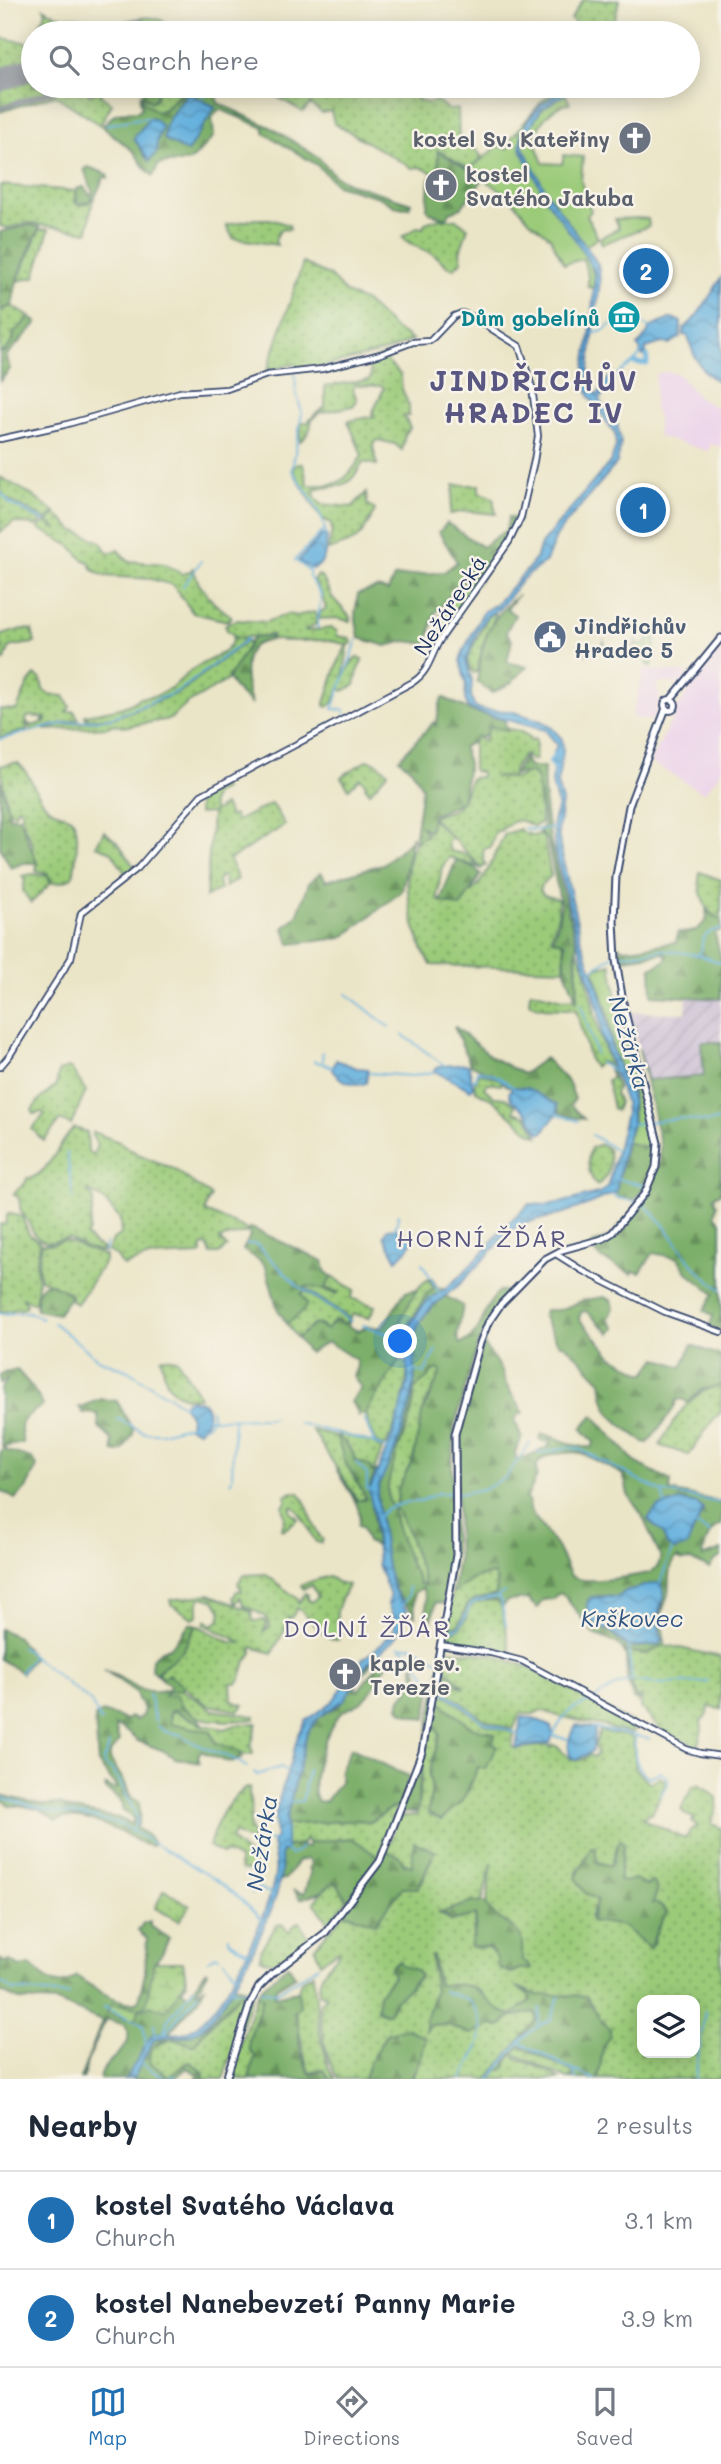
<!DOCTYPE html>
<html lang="en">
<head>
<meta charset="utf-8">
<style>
	:root { --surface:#fff; --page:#f6f6f7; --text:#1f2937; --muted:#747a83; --line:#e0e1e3; --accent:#1f6fb2 }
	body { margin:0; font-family:Mali,sans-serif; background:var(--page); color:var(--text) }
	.controls { position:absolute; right:21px; bottom:21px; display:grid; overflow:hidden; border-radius:14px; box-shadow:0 4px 18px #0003 }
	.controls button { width:63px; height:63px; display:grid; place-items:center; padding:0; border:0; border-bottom:2px solid var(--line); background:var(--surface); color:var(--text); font:35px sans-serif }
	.you { position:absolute; left:401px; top:1342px; width:24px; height:24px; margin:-18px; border:5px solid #fff; border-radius:50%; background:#1a73e8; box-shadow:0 0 0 10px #1a73e833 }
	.badge { display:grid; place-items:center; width:46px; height:46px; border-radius:50%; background:var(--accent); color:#fff; font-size:23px; font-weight:700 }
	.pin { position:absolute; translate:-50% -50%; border:4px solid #fff; box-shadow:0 2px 7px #0006 }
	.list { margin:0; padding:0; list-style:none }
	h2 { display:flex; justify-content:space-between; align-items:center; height:91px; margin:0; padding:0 28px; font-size:30px }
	h2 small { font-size:23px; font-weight:400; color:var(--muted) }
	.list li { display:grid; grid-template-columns:46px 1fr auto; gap:21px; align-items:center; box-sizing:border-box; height:98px; padding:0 28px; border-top:2px solid var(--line) }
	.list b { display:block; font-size:26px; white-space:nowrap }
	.list p { margin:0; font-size:23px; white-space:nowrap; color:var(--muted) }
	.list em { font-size:23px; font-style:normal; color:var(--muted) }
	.icon { flex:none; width:38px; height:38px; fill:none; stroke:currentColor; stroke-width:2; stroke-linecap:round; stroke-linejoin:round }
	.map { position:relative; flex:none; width:721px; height:2079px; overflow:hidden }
	.search { position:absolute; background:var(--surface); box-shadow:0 4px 18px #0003; left:21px; right:21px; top:21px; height:77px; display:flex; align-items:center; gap:18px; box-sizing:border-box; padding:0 24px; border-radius:38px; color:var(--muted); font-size:26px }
	.sheet { height:287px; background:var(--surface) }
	nav { display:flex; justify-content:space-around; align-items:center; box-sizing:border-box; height:98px; border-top:2px solid var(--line); background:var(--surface); font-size:19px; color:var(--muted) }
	nav a { display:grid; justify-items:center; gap:4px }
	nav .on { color:var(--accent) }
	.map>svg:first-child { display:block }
	.built { fill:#ebd1eb }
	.industrial { fill:url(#industrial-furrows) }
	.grass { fill:url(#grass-dots); stroke:#5b7d6c; stroke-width:2; fill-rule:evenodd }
	.forest { fill:url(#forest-firs); stroke:#4c6f64; stroke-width:2; fill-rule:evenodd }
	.wetland { fill:url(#wetland-marsh); stroke:#5b7d6c; stroke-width:2 }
	.green { fill:#9bcb79; stroke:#5b7d6c; stroke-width:2 }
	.water { fill:url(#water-waves); stroke:#40709e; stroke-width:2 }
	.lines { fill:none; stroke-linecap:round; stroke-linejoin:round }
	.stream { stroke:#65b1de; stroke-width:2 }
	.canal { stroke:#65b1de; stroke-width:3.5 }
	.river { stroke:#65b1de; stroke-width:4.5 }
	.taxiway { stroke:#838a93; stroke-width:5 }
	.runway { stroke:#838a93; stroke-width:12 }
	.secondary-casing { stroke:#3a4a6e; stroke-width:8 }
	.primary-casing { stroke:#3a4a6e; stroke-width:9 }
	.secondary { stroke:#fff; stroke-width:4.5 }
	.primary { stroke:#fff; stroke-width:5 }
	.labels { text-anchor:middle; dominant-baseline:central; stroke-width:5; stroke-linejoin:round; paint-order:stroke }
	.worship-label { font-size:21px; font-weight:bold; fill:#5b616d; stroke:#f7f3e8; text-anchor:start }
	.culture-label { font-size:21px; font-weight:bold; fill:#0d838f; stroke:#f7f3e8; text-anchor:end }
	.street-label { font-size:21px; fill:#1b2f5e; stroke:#f7f3e8 }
	.service-label { font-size:21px; font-weight:bold; fill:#4e5e75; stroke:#f7f3e8; text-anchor:start }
	.water-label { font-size:23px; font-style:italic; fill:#315684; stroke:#f7f3e8 }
	.quarter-label { font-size:24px; letter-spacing:2px; fill:#595781; stroke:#f7f3e8 }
	.district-label { font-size:28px; font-weight:bold; letter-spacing:2px; fill:#595781; stroke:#f7f3e8 }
</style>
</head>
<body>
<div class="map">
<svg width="721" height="2079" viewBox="0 0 721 2079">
	<defs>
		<pattern id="industrial-furrows" width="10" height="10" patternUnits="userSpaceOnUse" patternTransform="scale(1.75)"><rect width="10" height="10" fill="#cbbfd5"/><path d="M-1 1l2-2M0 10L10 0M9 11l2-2" fill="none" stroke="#aea4b9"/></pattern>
		<pattern id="grass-dots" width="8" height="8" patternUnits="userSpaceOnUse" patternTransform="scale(1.75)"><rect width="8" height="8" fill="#9bcb79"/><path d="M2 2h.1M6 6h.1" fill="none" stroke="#7ea566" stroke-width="1.8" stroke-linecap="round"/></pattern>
		<pattern id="forest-firs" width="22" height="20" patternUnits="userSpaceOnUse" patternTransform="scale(1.75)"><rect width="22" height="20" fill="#7caf69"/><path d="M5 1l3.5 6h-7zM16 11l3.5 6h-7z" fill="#658f5a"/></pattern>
		<pattern id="wetland-marsh" width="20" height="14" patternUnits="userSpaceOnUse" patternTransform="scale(1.75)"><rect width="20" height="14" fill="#9bcb79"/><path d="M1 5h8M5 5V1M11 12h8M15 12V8" fill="none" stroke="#7ea566"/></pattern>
		<pattern id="water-waves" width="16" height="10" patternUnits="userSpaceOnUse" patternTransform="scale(1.75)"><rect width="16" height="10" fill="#65b1de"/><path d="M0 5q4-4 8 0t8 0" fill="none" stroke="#5290b7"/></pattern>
	</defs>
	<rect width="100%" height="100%" fill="#f7f3e8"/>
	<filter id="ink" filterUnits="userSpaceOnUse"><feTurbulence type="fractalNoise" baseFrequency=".0143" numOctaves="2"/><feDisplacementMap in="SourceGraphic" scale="14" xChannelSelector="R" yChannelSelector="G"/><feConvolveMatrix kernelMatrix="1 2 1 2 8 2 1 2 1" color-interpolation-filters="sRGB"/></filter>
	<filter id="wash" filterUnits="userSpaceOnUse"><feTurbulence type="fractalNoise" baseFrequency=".00686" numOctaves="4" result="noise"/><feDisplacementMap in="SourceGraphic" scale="28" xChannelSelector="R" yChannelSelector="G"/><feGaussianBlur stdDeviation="1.57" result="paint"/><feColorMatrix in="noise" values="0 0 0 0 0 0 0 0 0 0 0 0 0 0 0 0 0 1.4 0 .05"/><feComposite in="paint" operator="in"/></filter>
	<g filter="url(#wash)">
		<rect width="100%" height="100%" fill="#ebe5c8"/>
		<!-- built -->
		<path class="built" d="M665,372L678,374L699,398L716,407L721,405V447L711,444L708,451L658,436V418L654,407L656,374Z
			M716,651L721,654V772L704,793L650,762L680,704Z
			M644,669L689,673L681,685L662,682L656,685L660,698L653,721L632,717Z"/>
		<!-- industrial -->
		<path class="industrial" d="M687,998L721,999V1042H701L704,1076L647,1081L629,1012L686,1013Z"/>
		<!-- grass -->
		<path class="grass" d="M583,0H619L612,33H580V30L571,19Z
			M44,8C49,11 54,14 59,16C64,18 70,16 76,17C86,19 97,24 108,24C127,23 151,10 167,24L161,33H143L140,20L112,30L110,24L106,25L107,32L103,33H36L46,12Z
			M0,38L29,43L33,38V58L0,70Z
			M33,65V86H65L0,107V77Z
			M71,86H78L73,91L74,92L81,89L91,95L93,92L84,86H100L103,90L100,95L112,104L100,125L55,95L0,112V109Z
			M156,86H175L183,89L165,109L156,112L141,100L143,97L152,102L157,96Z
			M259,86H280L289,93H295L294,86H438L439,92L420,96L417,100L427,103L437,101L449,110L458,109L459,147H474L482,157L470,169L437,150L439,161L438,172L433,173L420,167L412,168L334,123L331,111L322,113L310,104L303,112Z
			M0,185L75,191V203L79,205L88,203L93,197L88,232L29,223L7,228L0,226Z
			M440,218L457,220L468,228L460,252L462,261L454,268C444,267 443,261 436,256C425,249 411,247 402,237L417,227L423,228L425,223Z
			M256,219H270L289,225L290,229L280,230L275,240L277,245L233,238L226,225Z
			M49,229L35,277L18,281L39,230Z
			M303,263L330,276L346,293L366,302L395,329L412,340L390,350L317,368H302L293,364L267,371Z
			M12,306L30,317L13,334C15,343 9,347 2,352L0,350V310Z
			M386,355L388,363L400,374L402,389L409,406V416H404L410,428L405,434L402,450L395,444L377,440L373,446L377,465L363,462C347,492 341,483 314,490L315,497L321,504L352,507L366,493L367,504L375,510C360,541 359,540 328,550L332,531L331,523L321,518L293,471L294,466L298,463L303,464L308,485C338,487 347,482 362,455L348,421L375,416L372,414L384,388L382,386L355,385L353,389L357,400L353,406L319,413L311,421C312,427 306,439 300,441L301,423L308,422L315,414L325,407V386L369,380L371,376L369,361Z
			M0,477L27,492L55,512L46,520L7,499L9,503L42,521L36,526L14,522L0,532Z
			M454,485H479V492L493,498L496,514L466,511L450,514Z
			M56,514L73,530L100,541L108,553L118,550L128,561L165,564L182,574L189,572L193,568L199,584L214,603L231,616L228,621L193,613L173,585L151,579L104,576L93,570L89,562L82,559L72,547L38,528L45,522L58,530L47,521Z
			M480,572H485L445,628L438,626L436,623C449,599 457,586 480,572Z
			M318,575L323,579L332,597L350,617V621L336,618L319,619L320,612L326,609L322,596L313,580Z
			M314,612L316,614V624L304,631L332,628L337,631V636L350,638L352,643L348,646L343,678L353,660L357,657L363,660L359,667L355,685L343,691L340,688L334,702L328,707L325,706V703L338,663L347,645C318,635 300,645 271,639L273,635L237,638L227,630L225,625L236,620L266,622L288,614L296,616Z
			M493,613L496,614L483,643L477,672L474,673L470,669L467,659L487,618Z
			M653,628L657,631L652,666L647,665L648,659H644L639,646L610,652L597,649L595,652L586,654L583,645L580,644L590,642L589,645L601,648L604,641L606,649L609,650L635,646L636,640L639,645L646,644L649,640L646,636L652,635Z
			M22,629L32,630L35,643L13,646L9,648L5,660L0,659L3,650L0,640L2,635Z
			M233,637L245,640L180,691L115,717L86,719L85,715C99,712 129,709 139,698L156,696L174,686L191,670L224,652L231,644Z
			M248,641L249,645L226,681L187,704L170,719L123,727L113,724L109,727L44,730L60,725L113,718L180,692L245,642Z
			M35,675L41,679L43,690L50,695L64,696L70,707L66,712L74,711L79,719L31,731L28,723L32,726L47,721L41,720L47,718L29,716L26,719L27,730L0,738V709L17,710C21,699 27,683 35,675Z
			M492,726L519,731L530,737V741L534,739L536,741L535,760H531L524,754L513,770V777H493L516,778L529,773L534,774L537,779L541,823L536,825L534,827C512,813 513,825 495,833L490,848H485L483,853L484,862L486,865L482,868L432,817L453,810L462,801L471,778L481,777V772L473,771V743L476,736L484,742L488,728Z
			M367,760L377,763L388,772L370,792L365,787L366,784L360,778L349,789L341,777Z
			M13,763H18C31,774 34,791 45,804C51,812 60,812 69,817C83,824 75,859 74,873C71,882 60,882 52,883L48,874L36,871L37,864L32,852L33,844L24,826L21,809L18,807L14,814L8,810L0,766Z
			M222,786L224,789L215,794L211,803L214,812L224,805L230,817L234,815L237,821L272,803L285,825L229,860L238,879L225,887L224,877L220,876L218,882L220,889L206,897L212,813L198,814V801Z
			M431,818L451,837L447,844L450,851L468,855L479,868L450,857L442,867L437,898L441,901L460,907L469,893C488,880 494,853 505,834L520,829L521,832L535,836L538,834L544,838L551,876L541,885L540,891L544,895L558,899V915L551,938L561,941L564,946V969L431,965C414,940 400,878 412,849C418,835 433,836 431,818Z
			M104,831L119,844L135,868L129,873H125L112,852L96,846Z
			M700,872L721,880V920C717,916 711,915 708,910C702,901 697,881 700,872Z
			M33,874L48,876L50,884L31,903L23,891L25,881L22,876Z
			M576,949L584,965L599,1032L617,1088L615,1094L619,1102L616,1111L613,1109L607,1080L612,1078L608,1066L603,1062L594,1067L590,1061L576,1010C561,1007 540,1012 529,1002L530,993L532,991L563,999L574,998L575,1000L578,994Z
			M68,1068L72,1070L86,1091L71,1125L60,1120L44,1141L32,1129L45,1114L42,1112L34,1114L32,1110L40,1099L56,1086L59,1071Z
			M479,1072L502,1080L501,1085L487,1083L484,1088L494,1097L505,1098L515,1105L514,1112L527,1116L538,1136L531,1133L493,1100L476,1091L474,1085Z
			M74,1128L87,1132L88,1151L93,1155L97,1145L92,1135L93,1132L119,1142L138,1154L174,1169L211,1196L207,1203L205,1212L240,1226L249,1232L219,1239L227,1247L219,1254H211L208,1247L205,1245L202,1246V1254L199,1255L149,1257L123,1266L116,1256L108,1251L113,1239L121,1235L120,1219L103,1199L87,1190L94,1199L89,1231L86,1236L95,1245L102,1248L103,1252L88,1249L68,1238C62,1239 57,1241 51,1242C30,1243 34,1223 21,1213L19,1198L13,1194L26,1182L27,1178C47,1179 59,1141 74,1128Z
			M601,1144L608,1149C612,1164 609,1177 597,1185C588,1177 586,1158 591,1148Z
			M8,1213L22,1217L29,1234L40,1243L36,1265L38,1284L35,1303H33L22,1297L27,1304L25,1308L0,1312V1224L5,1225Z
			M64,1240L105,1256V1261L77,1304L71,1301V1295L68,1292L40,1279L38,1266L42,1244H53Z
			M331,1277L355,1290L351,1298L375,1306L369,1318L353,1314L350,1319L304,1288L308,1285L331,1292L325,1288Z
			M429,1279L434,1288L426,1295L405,1332L399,1333C397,1319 416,1285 429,1279Z
			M304,1291H305L348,1320L345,1324L335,1320L327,1330L319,1324L297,1338L287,1324L302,1312L307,1304L301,1294Z
			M163,1357L177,1359L200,1397C190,1400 175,1395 169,1386C164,1379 163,1365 161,1358Z
			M400,1360L407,1364C408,1391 398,1421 386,1445L382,1446L376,1442L365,1414L385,1379Z
			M438,1369L441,1370L440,1375L427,1401L420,1423L419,1435L411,1466L397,1491L398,1502L393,1508C388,1502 385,1496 386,1488C389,1453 416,1425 414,1389C423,1383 428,1371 438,1369Z
			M721,1386V1412L712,1421L689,1455L661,1446L660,1444C675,1420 690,1389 721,1386Z
			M312,1430L336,1436L346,1464L366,1498L358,1501Z
			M339,1433L373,1443L382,1450L373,1473L369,1465L356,1461L353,1453L345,1441L348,1455L346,1456Z
			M292,1492L299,1493C311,1506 311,1528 323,1540L321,1543L316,1542C308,1531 304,1515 293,1506L291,1507V1512L298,1519L284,1530L282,1529L285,1517L283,1506L287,1501L285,1496Z
			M396,1509L407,1529L425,1585L420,1584C409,1561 397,1535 393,1510Z
			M265,1574L298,1599L299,1603L305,1593L307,1594V1599L311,1602L318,1597L312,1585L303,1589L301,1586C309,1580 319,1580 329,1576L337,1582L348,1585C341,1601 330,1615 342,1631L338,1640C320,1638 311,1616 297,1608L292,1617H287L290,1620L272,1653L252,1647V1653L246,1661L241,1678L237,1683H231L232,1701L244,1705L239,1711L209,1705L202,1701L169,1675L162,1677L157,1674L171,1658L181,1653L197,1625L230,1642L243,1643L204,1624L206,1620L212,1625L219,1621L221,1611L214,1600L201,1597L198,1603V1615L193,1618L171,1604L170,1600L209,1594L251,1611L253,1621L265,1620L267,1624L263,1632L270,1626C268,1614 254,1611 244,1606L240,1597L236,1604L233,1598L237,1591H242L238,1583L244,1575Z
			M493,1574L496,1576V1595L474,1600L467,1605L459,1625L446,1627L453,1590L474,1578Z
			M489,1600L498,1601L501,1605L511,1654L449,1643L447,1634L458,1629L466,1619L469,1606L476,1602Z
			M666,1645L721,1657V1709L709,1707L706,1717L701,1721L702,1730L697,1747L661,1730L641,1708L642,1695L638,1702L633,1691L625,1650L642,1654Z
			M448,1650L493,1655L528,1667L632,1723L634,1731L631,1733L611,1729L609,1727L558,1716L541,1710L534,1714H520L513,1730L485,1720L440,1687L438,1679L442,1677L463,1688V1685C450,1676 436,1664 448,1650Z
			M181,1689L213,1710L255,1716V1719C230,1721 185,1727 177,1695L166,1697L164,1695L167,1692Z
			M437,1692L449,1697L486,1724L514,1733L512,1746L516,1749L548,1745L551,1748L552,1745H555C568,1755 573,1768 589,1755L593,1757L597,1755L595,1745L600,1731L628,1736L633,1739L636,1769L650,1783L659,1777L667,1781L652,1814L648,1813L643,1819L685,1839L691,1830L698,1826L692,1822L694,1818L686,1815L681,1809L693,1786L701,1784V1787L705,1788L717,1798V1806L711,1824L721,1828V2079H598L604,2044L610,2034V2030L599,2017L586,1996L537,1995L517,1987L529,1994L531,2000L516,2013V2016L535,2012L537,2021L488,2079H410H413L426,2039L408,2029L387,2033L369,2064L364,2079H338C325,2057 321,2028 320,2003L327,1997L319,1993C318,1971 329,1968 340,1951H337L320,1963L315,1947L344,1913L376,1923L402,1888L421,1884L435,1851L415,1843L413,1865L410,1867C403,1860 395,1856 387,1850L399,1817L417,1815C422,1784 422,1753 430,1723L437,1728L440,1735L429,1775L432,1788L428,1813L441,1820L467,1794L478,1767L497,1746L493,1743L494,1738L489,1731L477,1730L465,1723L435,1698ZM623,1842L619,1881L624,1882L635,1879L647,1886L651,1882L657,1892L652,1904L665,1909C665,1921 655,1931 653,1944H647L623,1926L590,1918L597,1900C586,1894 575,1886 577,1871L585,1863V1858L596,1848L595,1861L611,1866L618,1843ZM492,1863L486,1907L522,1948V1961L531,1967L530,1969H519L512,1973L500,1969L497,1959L489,1948L471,1947L476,1915L451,1921L438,1911L443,1912L482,1901ZM432,1956L438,1985L473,1988L482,1993L484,2000L504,2014L513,2016L504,2020L499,2027L492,2025L471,2034L446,2024L430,2025L427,2030L426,2020L435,1991ZM399,1961L401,1965L413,1969L420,1977L394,2002L388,2014L377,2010L379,1994L393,1976L390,1967ZM642,2000H695V2053H642Z
			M172,1710L204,1725L225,1729L236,1725L257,1723L251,1746L253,1754L244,1755L216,1743L212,1733L173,1725L170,1723Z
			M247,1788H250C247,1796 250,1796 251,1804C254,1818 244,1824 255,1838L253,1842L234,1833L231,1840L254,1860L252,1871L241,1870L239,1866V1859L224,1852L223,1854L209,1846C215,1824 227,1799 247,1788Z
			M394,1807L397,1808L378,1857L351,1838L308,1843L306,1838L303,1843L285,1847V1825L360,1820L370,1822Z
			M334,1882L338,1885L347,1900L329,1923L314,1902L324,1889Z
			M164,1890L190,1906L179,1921L155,1908Z
			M300,1922L310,1941C293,1954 281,1970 260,1958L261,1949L277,1925L282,1924L289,1932L296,1923Z
			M313,1973L320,2033L329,2069L335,2079H329L322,2070L309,2073C302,2052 300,2031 295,2011L300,2006L298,1991L301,1981Z
			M246,1993L252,1995L223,2079H204V2073L192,2063L184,2065L170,2077L150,2063L148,2058L153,2046L173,2039L192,2045L240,1994Z
			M262,1996C261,2016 241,2038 255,2056L249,2079H229L254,2003L257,1997Z
			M520,2046L566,2068L573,2072V2076L567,2079L515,2054V2057L549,2072L559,2079H491L498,2070H503L506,2061Z"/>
		<!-- forest -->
		<path class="forest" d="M150,86H156L157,96L152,102L143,97L141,100L157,112L165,109L183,92V89L175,86L192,87L201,93L205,86H218L216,93L218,103L272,128L319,158L334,175L348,183L411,203L409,208L396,207L379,197L337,185L317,165L264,133V128L222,110H218L212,118L214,136L194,158L188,161L159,164L153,176L144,167L134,152L102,126C118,110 117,112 138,111L142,107C137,96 142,93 150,86ZM188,93L215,107L188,151L164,139C163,121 177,108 188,93ZM150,118L162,127L157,141V152L146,158L134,138Z
			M438,151L483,179L461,208L450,212L447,218L429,213L427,208L429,179L439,170Z
			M88,167L107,174L108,178L104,177L94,199L92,197L89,202L77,204L76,189L84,187L90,195L93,193L84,169Z
			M30,225L40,227L18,275L12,306L0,310V232Z
			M30,317L37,323L6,356L10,369L0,381V350L4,353L14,339L13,334Z
			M509,517L519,520L485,572L468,575L435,613L427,644L406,641L386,646L359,638L355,614L358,594L377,588L388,591L394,577L444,572L457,562L439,532L447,523L482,547L506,530Z
			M518,595L507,609L515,615L506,632L512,640L507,662L527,667L511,683L492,693L477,682C483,641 485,622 518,595Z
			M271,637V640C265,642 259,642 254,646C240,657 246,690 252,705L235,689L228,678L253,638Z
			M444,698L474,712L504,720L507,730L490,727L486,735L480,738L476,736L473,742L463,747L468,764L462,801L432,816L430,831L422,827L427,835L414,842L422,788L412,770L399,759L434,722L436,726L441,700Z
			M525,757L529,767H544C541,827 563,889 577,946C572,964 581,984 576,1002L573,990L565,971V943L553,939L558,923L561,905L547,839L539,833L544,824L537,779L532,773L514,774Z
			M0,780L10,817H19L37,863H23L11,868L0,847Z
			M412,836L402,891L342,938L290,944L284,928L297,916L309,883L321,872L326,881L383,864L410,841Z
			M456,860L473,867L481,874L460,907L440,901Z
			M706,908L709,913L721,920V931L715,932V934L721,959V999L652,995L651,968L665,961L667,956L664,953L625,959L621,971L619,946L624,949C642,948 659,944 676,942L678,932C691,935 699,930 707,919Z
			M454,1026L493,1058L523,1074L545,1058L569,1083L575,1099L570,1105L584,1119L561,1115L555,1104L526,1089L507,1086L499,1078L470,1064Z
			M701,1042H721V1193L716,1195L714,1199L717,1205L715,1215L721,1222V1331L709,1327L713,1316L704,1310L714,1294L687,1272L678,1258L653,1253L640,1273L633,1271L632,1274L602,1259L590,1247L592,1244L610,1237L647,1194L660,1161V1143L639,1049L648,1080L704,1076Z
			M626,1142L653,1149C661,1168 647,1189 633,1200L618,1198L616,1192Z
			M251,1228L323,1261L325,1271L332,1277L325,1288L338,1292L337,1294L308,1286L304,1288L350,1319L348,1326L358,1331L368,1326L382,1328L403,1295L406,1292L417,1289L398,1325V1332L404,1333L426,1295L434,1288L429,1279L432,1278L437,1287L445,1289L426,1301L416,1316L406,1342L401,1348L398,1362L365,1414L358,1416L357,1411L351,1402L361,1388L353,1376L357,1367L356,1360L328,1342L309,1353L297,1338L315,1324L327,1330L335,1320L344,1324L348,1319L304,1291L301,1294L307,1304L302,1312L287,1324L277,1308L266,1267L261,1261L243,1250L250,1236L248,1230Z
			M49,1283L62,1289L71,1296L58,1314L36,1310L37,1295L42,1285Z
			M500,1291H505L506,1295L478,1343L454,1427L452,1464L454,1555L445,1604L436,1602L431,1622L427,1617L426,1598L422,1588L414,1593L415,1617C410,1607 402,1601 396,1592C385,1574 377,1519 377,1497C377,1477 402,1435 408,1412C412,1400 414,1387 415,1375C415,1360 410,1347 415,1333C421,1316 432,1306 445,1296L463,1306L457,1337L460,1344C486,1334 481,1306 500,1291ZM438,1369L441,1371L440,1375L422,1413L414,1457L397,1491L398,1502L393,1508C373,1484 417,1425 414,1389L429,1377L432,1371ZM396,1509L407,1529L425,1585L420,1584C409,1561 397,1535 393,1511Z
			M604,1297L611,1300L614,1308L608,1320L615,1328L610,1333L586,1311L581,1312L579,1319L613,1357L642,1373H646L657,1358L682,1367L692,1345L721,1356V1386L701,1390L688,1403L682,1399L677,1400L672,1411L648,1443L644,1442C616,1421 604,1417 601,1381C589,1371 571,1345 558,1343L543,1316L545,1310H560L584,1300Z
			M483,1343L502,1371L505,1383L523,1412L517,1415L515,1421L522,1438L515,1452L516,1458L518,1460L547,1448L552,1439L545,1442L540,1440L542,1434C559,1437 576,1449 592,1447L594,1442L581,1428L593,1415L635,1462L671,1481L670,1491L721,1502V1525C708,1529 705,1544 703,1557L721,1550V1557L715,1560L709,1568L691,1560L683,1561L677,1558C666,1567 670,1581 668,1594C666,1602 662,1609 662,1617C661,1627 665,1635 665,1645L647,1654L625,1651L633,1690L638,1701L633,1699L627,1679L626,1655L622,1648L616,1643L594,1634L562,1593L556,1595L553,1599L543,1600L537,1608L527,1599L508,1601L503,1606L495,1600C463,1601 473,1606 460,1628L449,1631L447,1635L449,1643L444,1642L447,1627L459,1625L468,1603L496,1595L497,1582L494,1574L477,1577L452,1593L458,1560L456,1434ZM575,1452L584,1454L622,1474L626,1484L628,1495L642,1515L660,1556C661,1565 656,1569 649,1573C630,1576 587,1586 571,1576L557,1547L531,1512L527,1497L537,1476L536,1467L540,1460L554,1454ZM703,1510C695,1524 692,1546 674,1550L667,1545L662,1531L649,1521ZM655,1583L664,1589C665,1610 654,1615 662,1640C652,1643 638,1650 628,1646C617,1643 616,1631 599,1628L588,1614V1600L598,1596L619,1597L626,1591Z
			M17,1370L32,1387L43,1405C24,1419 17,1418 23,1443L4,1447L7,1451L32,1458L37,1466L26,1489L15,1499L0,1490V1453L3,1449L0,1430V1389L8,1379L0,1383V1376L6,1372Z
			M102,1399L117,1401L133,1430V1434L123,1450L118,1452L113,1451L112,1440L99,1427L98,1414L83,1413L79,1407Z
			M338,1435L353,1453L355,1461L369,1465L372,1473L376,1471L370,1486L376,1546L367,1542L362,1527L358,1526C366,1506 342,1485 335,1466L357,1500H364L366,1498L363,1492L346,1464L337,1437Z
			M190,1623L197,1625C191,1632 189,1642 183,1650C177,1658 165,1664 157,1672L162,1677L169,1674L182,1685L183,1690L167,1692L164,1696L177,1695C181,1712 197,1712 204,1725L174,1710L170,1713L171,1724L210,1731L215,1742L240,1752L242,1758C228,1767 215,1757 201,1751L198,1756L200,1763L175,1758L159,1749L138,1741L122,1728L115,1726L119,1741L110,1753V1759L125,1783L131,1797L139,1802L140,1813L137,1828L148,1836L154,1844L152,1846C141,1846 136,1839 127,1835C106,1825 80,1812 56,1820L38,1809L23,1806H10L0,1799V1795L44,1805L59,1804L73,1810L118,1818L132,1824L134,1819L122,1810L123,1803L105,1788L106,1785L113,1789L117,1788L98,1763L95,1717L103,1712L127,1720L130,1717L136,1720L142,1716L144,1709L137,1697V1693L104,1670C129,1679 138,1698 169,1689L170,1686L151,1669L152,1659L160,1651L172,1646Z
			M0,1629L17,1637L33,1658L22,1673L0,1659Z
			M443,1648L448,1650L444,1656V1667L464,1688L440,1677L435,1698L471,1727L495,1734L493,1743L497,1747L485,1769L478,1767L463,1800L441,1820L428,1813L432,1788L429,1775L440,1735L433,1723L429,1725L425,1758L422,1762L417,1812L400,1813L424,1753Z
			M382,1650L357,1682L355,1690L359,1689L380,1663L388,1659V1663C380,1675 374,1690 364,1700C357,1707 347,1707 340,1714C326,1728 306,1786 318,1802L326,1801L341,1781L340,1769L351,1748C371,1757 389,1768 409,1776L399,1807L391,1808L370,1822L360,1820L285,1825L307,1733L319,1717L338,1706L360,1673Z
			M415,1665L422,1684L431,1688L426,1719H424L403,1712L399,1707L401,1699L415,1682L413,1666Z
			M352,1838L378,1857L379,1860L349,1899L347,1900L338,1885L334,1882L321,1892L300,1899L295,1891L304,1894L311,1870L309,1869L311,1862L308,1859L298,1861L285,1879L280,1880L281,1852L285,1851V1847L303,1843L302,1847H308V1843Z
			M621,1840L624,1843L619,1881L624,1882L635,1879L647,1886L651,1882L655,1884L657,1892L652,1904H658L667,1912L657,1930L650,1948L623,1926L591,1921L597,1900L585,1893L576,1878L591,1847H596V1862L610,1866C617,1859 614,1847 621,1840Z
			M414,1842L435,1851L418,1888H402L376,1923L344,1913L386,1851L399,1856L404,1864L412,1866Z
			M473,1902H486C489,1920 514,1921 521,1938C523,1945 522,1953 522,1961L528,1963L531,1969H519L511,1973L498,1967L497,1959L489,1948L470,1947L475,1930L476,1915L451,1921L445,1914L438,1912H443Z
			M150,1921V1926L169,1938L163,1952L153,1965L183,1980L187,1983L181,1990L188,1995L206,1971L208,1972L196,1991L198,1992L205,1986L199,1999L169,2033H154L126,2079H100C102,2056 140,2051 125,2025L106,2019L87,2062L83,2079H80L102,2021L57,2002L19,2000L0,1991V1959L4,1962L10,1961L20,1967L30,1965C46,1978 55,1994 76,1976C93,1987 112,2001 133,2003L139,2000L145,1973L147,1939L138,1931L143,1923Z
			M431,1956H433L438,1985C448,1985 462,1983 471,1987C486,1993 493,2013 511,2014L513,2016L505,2020L504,2024L499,2027L492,2025L471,2034L446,2024L430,2025L426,2030V2020L435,1991Z
			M399,1960L401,1965L415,1970L420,1976L394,2002L388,2014L377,2009L379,1994L393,1976L390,1967Z
			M288,1965L295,1976L276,1988L274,1996L298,1991L300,2006L294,2013C301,2025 298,2034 300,2047C302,2056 306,2066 310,2074L324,2070L329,2079H249L255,2056L249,2049V2041L263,1997H257L254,2003L260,1989Z
			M233,1986L251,1990V1994L243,1993L238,1996L207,2027L194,2045C186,2044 179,2038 171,2040C157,2041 146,2049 150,2063L169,2076L190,2062L202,2071L204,2079H195L198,2077V2074L187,2068L174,2079H132L154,2039C165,2034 177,2040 188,2036C209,2029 223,2004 233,1986Z
			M517,1987L537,1995L586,1996L599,2017L610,2030V2036L604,2044L598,2079H570L574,2075L571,2071L520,2046L506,2061V2068L498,2070L491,2079H488L537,2019L536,2013L533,2012L516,2016L515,2013L531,2000L529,1995Z
			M408,2029L426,2038L422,2055L412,2076L414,2079H364L369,2064L387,2033Z"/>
		<!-- wetland -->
		<path class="wetland" d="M154,1962H183L186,1980L166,2011L150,2005L138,2011L137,2019H125L107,2013L111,2004L136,2008L143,2007L147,2001Z"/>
		<!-- green -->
		<path class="green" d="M560,87L563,90C544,102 527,115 521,137L523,138C533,120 545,100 565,94L570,103C551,106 539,122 534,140L543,163L562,164L564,155L583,157L581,181L591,211L587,216L598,238L581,249C589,263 596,272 594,288L588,287V276L583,259L564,264L550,237L530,221L510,197L470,169L498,146L508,149L511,139L516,132L518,133V130L541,102Z
			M642,218L648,219L649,226L602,244L600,238L619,228L615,219Z
			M611,964L620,1016L653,1149L626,1142L633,1123V1090L631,1084L624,1079L613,1048L608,1013L594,970L599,967Z"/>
		<!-- water -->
		<path class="water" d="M568,86H577L542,109L523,138V147L547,193L592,255L598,265L600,281L588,377L597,396L609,377L614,380L611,383L612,385H610L599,400L617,423L621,442L617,463L562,528L556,537L546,561L523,579L500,608L487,616L477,632L466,661L472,680L471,695L474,706L483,710L510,711L539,720L549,725L562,739L563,752L557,784L562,801L558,831L560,846L581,940L604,1003L611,1046L623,1080L631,1090L632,1123L624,1147L616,1192L592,1203L549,1218L538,1219L516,1227C497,1244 479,1265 460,1284C445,1297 427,1307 418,1325C409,1345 417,1363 414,1383C409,1419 395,1453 379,1485L377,1495L387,1567L394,1590L408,1613L394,1640L366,1665L344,1700L319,1717L307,1733L286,1819V1851L281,1852C281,1861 282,1870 280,1879C275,1914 226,2014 196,2032C182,2040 167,2033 154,2039L134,2077L126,2079L151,2036L154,2033C164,2033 177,2035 186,2032C224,2017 269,1913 275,1875C277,1864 273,1853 272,1843L276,1836L275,1818L277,1807L298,1736L306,1721L332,1702L363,1659L382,1644L394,1630L395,1621L388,1605L390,1596L378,1564L374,1515L369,1491L393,1435L408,1383L406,1342L409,1328L426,1301L445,1289L464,1272L485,1250L500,1231L529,1204L546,1205L564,1202L601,1192L608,1186L626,1113L625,1102L602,1037L599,1010L578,942L555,851L553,821L558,806L552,785L554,752L557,745L545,730L474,711L468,707L465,699L466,685L460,660L463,652L483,612L496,604L525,572L536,559L541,544L611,461L616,446L615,434L589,396L584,374L591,328L595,273L579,245L546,199L520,147L522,131L530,118L541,105Z
			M188,93L215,107L187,152L164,139C163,121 178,107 188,93Z
			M150,118L156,120L162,127L157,141V152L149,161L134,138Z
			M721,278V383C701,374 693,356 688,336L683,335L684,328C696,322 713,291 721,278Z
			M672,318L681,322L680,338L669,344L662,343L646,348V356L645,353L643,356L640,354L641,351L637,346L648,333L649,328Z
			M322,535L327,536C326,549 326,564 313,569L301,563L299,560Z
			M336,1060L357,1068L368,1069L366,1083C354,1086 339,1081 332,1070Z
			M465,1064L469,1066L473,1087L471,1090L434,1071C440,1063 455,1066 465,1064Z
			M512,1087L527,1088L557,1105V1114L542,1133H539L528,1114L511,1099L509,1093Z
			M396,1228L413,1239L409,1248L397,1260L384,1236L388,1229Z
			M191,1400L203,1402C211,1411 207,1423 199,1431L189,1427L190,1415L184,1407L185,1401Z
			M681,1501L698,1504L703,1510L688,1543L685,1547L674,1550L667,1545L662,1532L648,1519L658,1507Z
			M655,1583H660C668,1596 659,1604 658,1617C657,1625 660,1632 662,1640L658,1645L628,1647L608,1629L599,1628L588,1614L587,1604L591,1597H618L626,1591Z
			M524,1717L540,1721L551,1727L553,1735L550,1743L516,1748L521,1718Z
			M577,1725L594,1728L595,1734L592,1751L576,1760L570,1756C567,1745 569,1733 577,1725Z"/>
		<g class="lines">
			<!-- stream -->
			<path class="stream" d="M203,97L208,86
				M106,125L135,119L149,118
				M626,320L639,322L650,328
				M594,333L601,332L614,322
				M295,372L296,392L302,413L292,470C302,486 329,519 325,537
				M611,381C621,369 635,365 642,352
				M0,492L11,504L44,521
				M309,567V577L321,595L317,628
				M308,570L295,560L325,529
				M183,586L201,561
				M346,716L344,710L333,709L357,640
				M0,739L66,723L110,718L179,691L247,639
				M524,828L534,830L554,828
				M699,955L721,963
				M591,971L612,956L663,950L698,955L702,949C700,937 709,930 721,929
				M347,994L389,1027
				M581,1004L596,1054
				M403,1035L444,1065
				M322,1052L323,1061
				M314,1061L333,1067
				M600,1063L614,1071
				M369,1073L412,1076L433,1072
				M473,1079L475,1080L477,1071C492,1071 503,1080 514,1088
				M557,1114L578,1121
				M632,1124L680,1118L707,1122L721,1120
				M592,1135L616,1150
				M67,1153L73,1199
				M617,1179L643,1185
				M610,1193C623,1204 635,1196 649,1209C677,1234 686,1268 721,1289
				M395,1229L399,1214
				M247,1244H256L297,1285L351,1321
				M105,1252L106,1243
				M422,1263L440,1294
				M0,1314L29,1312L42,1319
				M54,1323L98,1359L128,1371L184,1406
				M363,1325L407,1341
				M414,1370L424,1374L436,1350
				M211,1410L213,1419
				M205,1416L211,1419L272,1418
				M364,1418L374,1442
				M118,1419L145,1433H161L191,1425
				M298,1423L371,1442L386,1449
				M206,1426L211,1419
				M537,1451L540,1454L567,1447L579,1449L662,1492L721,1503
				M356,1463L367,1474V1489L371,1490
				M230,1482L232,1479L234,1419
				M662,1492L665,1504
				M379,1516L387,1508L408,1502H419L438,1493H465L487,1488L506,1477L530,1443
				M695,1525L710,1533
				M660,1583L672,1549
				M497,1597L504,1592
				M402,1605L408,1596V1587
				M445,1643L446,1631L459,1627C476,1601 461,1604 497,1597L501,1601L506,1626
				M399,1646L407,1653
				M21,1647L90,1701L101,1722
				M401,1647L412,1646L438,1660
				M414,1659L431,1682
				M21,1672L32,1656
				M634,1681L657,1684L709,1682
				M435,1685L484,1722L516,1733
				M149,1695L155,1721
				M157,1726L164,1731L181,1735L196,1744L234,1759L247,1767
				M593,1728L635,1736C634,1752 634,1769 649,1777L660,1772L667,1777L668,1783L660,1796
				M553,1735L563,1718L571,1710L595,1699L615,1686L632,1680L628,1647
				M553,1736L568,1739
				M636,1736L649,1739
				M109,1744L106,1756L103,1759L104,1765L112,1770L120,1782L135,1813L137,1821L132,1831
				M254,1772L257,1775L281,1767L287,1771
				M0,1797L54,1812L91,1817L122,1825L216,1880L242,1900L262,1921
				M289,1802L302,1801L308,1770
				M260,1840L273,1841
				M284,1848L291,1855L302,1847
				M252,1893L258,1888L272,1894
				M228,1937V1941L248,1952
				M208,1960L216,1955L219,1957
				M224,1960L236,1974
				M0,1982L13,1990L69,1995
				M232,1990L254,1991
				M260,1991L277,1992L318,1966
				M443,1991L470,2001C493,2030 476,2051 462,2079
				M104,2007L143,2025L146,2045
				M154,2023L155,2034
				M538,2024L540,2008
				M164,2033L167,2021L194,1988
				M166,2034L167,2030L198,1994
				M521,2043L574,2071L576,2079
				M142,2064L165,2079
				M576,2071L594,2079
				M170,2079L173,2076L177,2079
				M490,2079C507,2059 524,2029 550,2021L559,1997
				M695,2079L705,2011"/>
			<!-- canal -->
			<path class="canal" d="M627,318V320"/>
			<!-- river -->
			<path class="river" d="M635,363L647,364V355
				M556,773L550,762L558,750"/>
			<!-- taxiway -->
			<path class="taxiway" d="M138,24L142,33
				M0,108L68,86"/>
			<!-- runway -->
			<path class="runway" d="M113,33L138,24
				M0,74L33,62
				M0,86L33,74"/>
		</g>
	</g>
	<g filter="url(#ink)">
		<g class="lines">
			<defs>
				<path id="secondary" d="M0,439L64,425L180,392L227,389L267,375L322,369L381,354L413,342L430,341L454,316L462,313L471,316L519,346L532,387L538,436L534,461L521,517L509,542L440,640C431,655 429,672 413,682L201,795L138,868L81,913L71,958L10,1055L0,1067
					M556,1254L583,1271L665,1312L721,1332
					M440,1645L491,1653L522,1661L686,1749L700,1753L721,1756"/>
				<path id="primary" d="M671,699L721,638
					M664.5 705a5.5 5.5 0 1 1 11 0a5.5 5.5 0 1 1-11 0Z
					M226,2079L250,2004L259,1987L272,1974L325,1933L380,1861L422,1752L456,1555L455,1434L480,1343L488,1323L501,1304L545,1259L562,1250L602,1239L612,1233L645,1193L656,1167L658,1143L624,1008L616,960L614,921L616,876L629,806L666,708"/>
			</defs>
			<!-- secondary casing -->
			<use href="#secondary" class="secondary-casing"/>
			<!-- primary casing -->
			<use href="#primary" class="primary-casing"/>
			<!-- secondary -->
			<use href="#secondary" class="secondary"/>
			<!-- primary -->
			<use href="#primary" class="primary"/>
		</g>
	</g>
	<!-- icons -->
	<defs>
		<symbol id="church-disc" viewBox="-11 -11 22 22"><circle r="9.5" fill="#6b7280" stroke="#f7f3e8"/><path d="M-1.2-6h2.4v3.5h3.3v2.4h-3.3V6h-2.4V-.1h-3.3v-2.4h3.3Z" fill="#fff"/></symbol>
		<symbol id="museum-disc" viewBox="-11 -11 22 22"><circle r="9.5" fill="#0f9aa8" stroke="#f7f3e8"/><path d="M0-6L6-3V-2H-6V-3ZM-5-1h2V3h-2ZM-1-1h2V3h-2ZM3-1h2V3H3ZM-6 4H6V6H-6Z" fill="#fff"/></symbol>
		<symbol id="civic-disc" viewBox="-11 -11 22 22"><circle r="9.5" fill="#5c6f8a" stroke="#f7f3e8"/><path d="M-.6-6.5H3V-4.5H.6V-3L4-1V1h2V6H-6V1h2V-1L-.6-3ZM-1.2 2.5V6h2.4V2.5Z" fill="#fff"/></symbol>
	</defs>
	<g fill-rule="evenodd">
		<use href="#church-disc" x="616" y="119" width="38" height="38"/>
		<use href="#church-disc" x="422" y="166" width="38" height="38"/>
		<use href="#museum-disc" x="605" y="298" width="38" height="38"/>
		<use href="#civic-disc" x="531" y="618" width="38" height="38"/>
		<use href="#church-disc" x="326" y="1655" width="38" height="38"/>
	</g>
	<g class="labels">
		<!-- worship labels -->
		<g class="worship-label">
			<text x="610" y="138" text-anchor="end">kostel Sv. Kateřiny</text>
			<text x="466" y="173">kostel<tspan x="466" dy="24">Svatého Jakuba</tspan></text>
			<text x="370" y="1662">kaple sv.<tspan x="370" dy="24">Terezie</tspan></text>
		</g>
		<!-- culture labels -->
		<g class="culture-label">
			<text x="600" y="317">Dům gobelínů</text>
		</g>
		<!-- street labels -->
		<g class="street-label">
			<text transform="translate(449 605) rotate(-57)">Nežárecká</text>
		</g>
		<!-- service labels -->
		<g class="service-label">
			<text x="574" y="625">Jindřichův<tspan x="574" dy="24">Hradec 5</tspan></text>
		</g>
		<!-- water labels -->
		<g class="water-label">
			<text transform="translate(630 1042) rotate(74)">Nežárka</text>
			<text x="632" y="1618">Krškovec</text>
			<text transform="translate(261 1843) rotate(-81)">Nežárka</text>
		</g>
		<!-- quarter labels -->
		<g class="quarter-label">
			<text x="482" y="1237">HORNÍ ŽĎÁR</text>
			<text x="367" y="1627">DOLNÍ ŽĎÁR</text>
		</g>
		<!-- district labels -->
		<g class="district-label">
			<text x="534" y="380">JINDŘICHŮV<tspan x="534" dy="32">HRADEC IV</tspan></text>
		</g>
	</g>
</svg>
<div class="controls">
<button><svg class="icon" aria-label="layers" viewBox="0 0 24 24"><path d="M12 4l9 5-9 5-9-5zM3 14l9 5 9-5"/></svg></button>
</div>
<div class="you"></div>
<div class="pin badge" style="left:643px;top:510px">1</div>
<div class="pin badge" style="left:646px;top:271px">2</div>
<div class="search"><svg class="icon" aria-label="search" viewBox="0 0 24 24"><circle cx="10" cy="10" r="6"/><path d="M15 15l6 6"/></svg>Search here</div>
</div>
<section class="sheet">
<h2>Nearby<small>2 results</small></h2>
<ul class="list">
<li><span class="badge">1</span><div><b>kostel Svatého Václava</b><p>Church</p></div><em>3.1 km</em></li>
<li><span class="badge">2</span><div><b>kostel Nanebevzetí Panny Marie</b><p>Church</p></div><em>3.9 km</em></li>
</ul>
</section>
<nav>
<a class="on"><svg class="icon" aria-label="map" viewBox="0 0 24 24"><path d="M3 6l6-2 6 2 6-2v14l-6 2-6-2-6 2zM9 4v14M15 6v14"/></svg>Map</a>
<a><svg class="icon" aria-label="directions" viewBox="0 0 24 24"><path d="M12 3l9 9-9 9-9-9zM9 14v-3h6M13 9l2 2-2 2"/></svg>Directions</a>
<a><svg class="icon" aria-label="saved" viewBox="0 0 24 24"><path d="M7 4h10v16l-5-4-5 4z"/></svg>Saved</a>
</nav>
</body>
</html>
